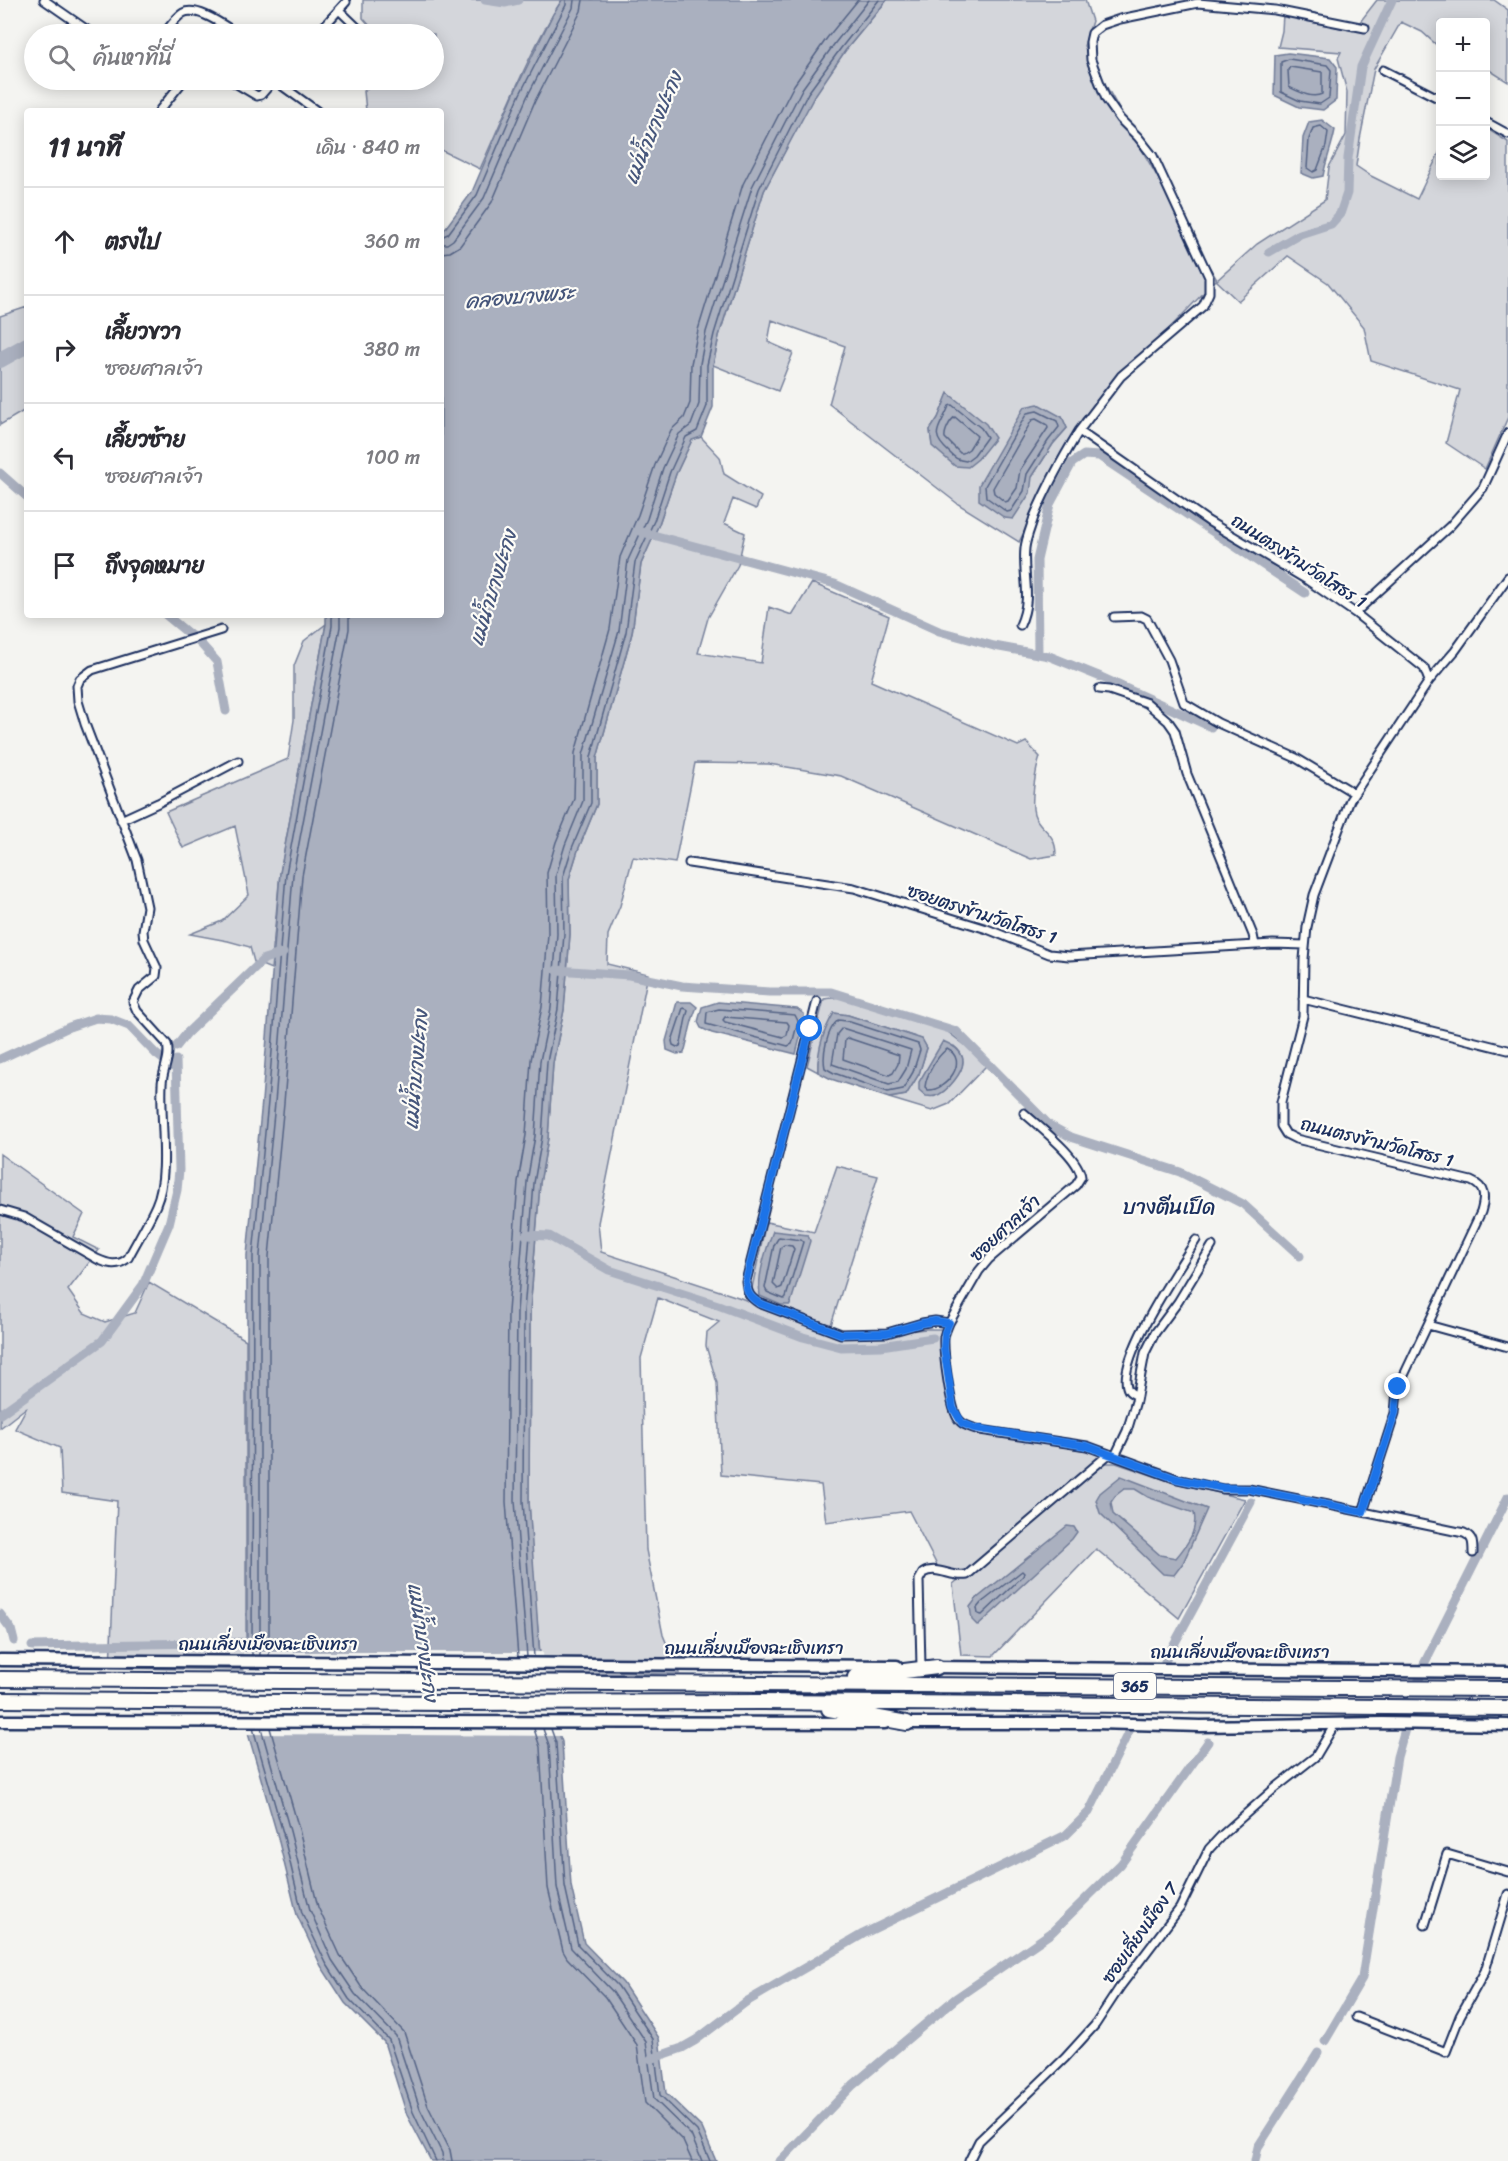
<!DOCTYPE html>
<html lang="th">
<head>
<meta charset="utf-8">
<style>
	:root { --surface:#fff; --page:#f2f2f3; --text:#2b2b33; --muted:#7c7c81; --line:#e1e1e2 }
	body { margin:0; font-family:Sriracha,"Playpen Sans Thai",sans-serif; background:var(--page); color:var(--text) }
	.controls { position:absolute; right:18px; top:18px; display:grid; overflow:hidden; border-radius:6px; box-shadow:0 3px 15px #0003 }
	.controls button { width:54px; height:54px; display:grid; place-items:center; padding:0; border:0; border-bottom:2px solid var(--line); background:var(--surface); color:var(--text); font:30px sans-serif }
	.stop { position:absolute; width:18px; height:18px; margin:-14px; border:4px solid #1a73e8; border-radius:50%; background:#fff }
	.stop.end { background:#1a73e8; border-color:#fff; box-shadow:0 2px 6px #0008 }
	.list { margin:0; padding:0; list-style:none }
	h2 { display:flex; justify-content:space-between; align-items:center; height:78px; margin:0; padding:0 24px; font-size:26px }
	h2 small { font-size:20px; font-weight:400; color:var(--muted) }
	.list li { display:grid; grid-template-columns:39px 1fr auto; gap:18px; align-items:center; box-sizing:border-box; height:108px; padding:0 24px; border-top:2px solid var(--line) }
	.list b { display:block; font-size:22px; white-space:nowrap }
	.list p { margin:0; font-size:20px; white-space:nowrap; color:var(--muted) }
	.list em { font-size:20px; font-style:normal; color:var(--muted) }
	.icon { flex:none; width:33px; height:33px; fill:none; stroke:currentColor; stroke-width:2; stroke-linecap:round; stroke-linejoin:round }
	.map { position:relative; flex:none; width:1508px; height:2161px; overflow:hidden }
	.search { position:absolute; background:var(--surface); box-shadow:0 3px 15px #0003; left:24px; top:24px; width:420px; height:66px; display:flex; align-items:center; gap:15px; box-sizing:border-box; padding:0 21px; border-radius:33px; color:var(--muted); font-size:22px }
	.panel { position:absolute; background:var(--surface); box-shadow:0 3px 15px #0003; left:24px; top:108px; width:420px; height:510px; border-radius:6px }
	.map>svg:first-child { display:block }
	.green { fill:#d4d6db; stroke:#78829c; stroke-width:1.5; fill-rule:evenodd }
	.water { fill:#aab0bf; stroke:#717c98; stroke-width:1.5; fill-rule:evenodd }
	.pier { fill:#f4f4f1 }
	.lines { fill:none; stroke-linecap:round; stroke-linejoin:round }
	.shore { stroke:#546385; stroke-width:1.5 }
	.canal { stroke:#aab0bf; stroke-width:9 }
	.river { stroke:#aab0bf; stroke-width:16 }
	.street-casing { stroke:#1b2f5e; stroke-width:11 }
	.secondary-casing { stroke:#1b2f5e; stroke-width:15 }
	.highway-casing { stroke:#1b2f5e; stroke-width:18 }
	.street { stroke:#fdfcf7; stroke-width:7 }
	.secondary { stroke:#fdfcf7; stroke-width:10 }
	.highway { stroke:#fdfcf7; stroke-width:14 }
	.route { stroke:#1a73e8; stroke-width:8 }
	.labels { text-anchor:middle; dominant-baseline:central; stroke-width:4.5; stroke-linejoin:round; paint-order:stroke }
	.shield { fill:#fdfcf7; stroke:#5f6c8c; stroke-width:1.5 }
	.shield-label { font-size:16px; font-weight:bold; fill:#1b2f5e }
	.street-label { font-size:18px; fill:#1b2f5e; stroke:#fdfcf7 }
	.water-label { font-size:20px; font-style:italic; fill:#46567b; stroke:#fdfcf7 }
	.quarter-label { font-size:21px; fill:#1b2f5e; stroke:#fdfcf7 }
</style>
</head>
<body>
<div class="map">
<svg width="1508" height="2161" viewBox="0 0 1508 2161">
	<rect width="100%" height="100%" fill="#f4f4f1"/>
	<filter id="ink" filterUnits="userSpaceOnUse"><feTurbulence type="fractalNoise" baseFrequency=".0167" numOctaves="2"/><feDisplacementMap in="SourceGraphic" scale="12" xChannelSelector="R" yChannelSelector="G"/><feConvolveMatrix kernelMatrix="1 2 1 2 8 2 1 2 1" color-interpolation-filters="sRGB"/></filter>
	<g filter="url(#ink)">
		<!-- green -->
		<path class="green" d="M363,0H562C529,51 505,114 480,169L441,150V111H366L364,91L379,80H434V34H377L363,18Z
			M887,0H1085L1092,21L1084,46L1147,159L1217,280L1257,244L1325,200L1329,167L1346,135L1347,92L1338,58L1341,52L1278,47L1282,31L1283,14L1353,31L1377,0H1494L1508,10V82L1486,68V22H1440V48L1422,32L1401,22L1374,69L1360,139L1356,166L1371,176L1417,199L1440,151V176H1486V128L1508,142V417L1485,469L1446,443L1460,390L1371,361L1364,327L1328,283L1288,256L1238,301L1216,280L1082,419L1019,542L958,504L829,404L845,346L772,320L768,342L793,353L778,391L713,365L719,336L764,191L813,97L845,51ZM948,394L932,445L930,430L938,418ZM1062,417L1067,428L1053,444L1032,477Z
			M27,307V409L0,425V316Z
			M701,437L720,457L724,474L761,497L756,509L733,499L724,523L745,533L738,565L708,618L698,653L761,663L769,607L792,615L812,583L889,616L871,681L1018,746L1026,742L1040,757C1036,769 1030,801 1034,814C1039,830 1056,831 1056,855L1031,859L841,776L769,764L695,763L675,863L633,857L620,906L608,935L607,964L648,974L598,1223L601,1252L738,1297L842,1338L926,1329H941L947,1393L958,1425L973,1431L1094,1452L1100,1457L966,1570L942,1575L909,1511L826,1522L821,1485L721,1475L717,1383L706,1346L707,1332L719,1322L658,1298L641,1358L646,1550L663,1635L679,1673L542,1674L533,1578L529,1501L530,1312L540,1183L548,1138L553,1063L564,1010L570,934L569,879L578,850L597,804V758L632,633L641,564L659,524L676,474L692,440Z
			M326,624L280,873L271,969L254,962L250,947L228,941L190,934L222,921L249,895L235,826L183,848L166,812L288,759L294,720V666L304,641Z
			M840,997L944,1029L970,1049L986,1066L949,1104L932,1111L889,1098L906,1095L919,1074L927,1048L922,1039L848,1015L834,1013L818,1062V1072L807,1066L824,999ZM954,1046C976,1063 952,1085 935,1096Z
			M0,1154L84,1214L73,1237L99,1250L68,1290L84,1313L105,1322L135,1313L149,1282L246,1340V1670L110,1668L117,1501L62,1493L60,1448L15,1429L27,1407L0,1428Z
			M837,1166L878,1176L831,1325L762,1301L754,1295L752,1288L766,1222L814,1232Z
			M1106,1463H1116L1172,1482L1245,1499L1179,1618L1096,1549L993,1656L961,1655L953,1584Z"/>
		<!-- water -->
		<path class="water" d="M562,0H887L845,51L814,97L764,191L719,336L713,365V407L701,437L692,440L676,474L659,524L641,564L632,633L597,758V804L578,850L569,879L570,934L564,1010L553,1063L548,1138L540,1183L530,1312L529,1501L542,1687L562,1742L571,1886L584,1943L623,1983L659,2038L666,2093L702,2128L716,2161H431L407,2115L384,2042L345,2003L321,1966L297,1915L277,1834L247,1730V1255L262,1101L280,873L326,624V615H441V263L443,261L441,259V234L472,192L515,91L553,14Z
			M1288,53L1330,58L1337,67L1336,100L1323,110L1299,107L1274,95L1275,55Z
			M1322,120L1335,130C1332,146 1326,160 1323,176L1313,178L1301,173L1303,138L1309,122Z
			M948,393L986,424L995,438L978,459L968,467L955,466L932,446L930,430L938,418Z
			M1038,404L1062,417L1067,428L1053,444L1032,477L1030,493L1013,519L1005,518L979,500V485L1024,407Z
			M677,1002H691L697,1007C690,1022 689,1037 684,1053L677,1054L667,1050L666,1041Z
			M718,1002L797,1009L804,1014V1022L796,1054L712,1033L701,1028L698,1022L702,1007Z
			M834,1013L848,1015L922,1039L927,1048L919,1074L906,1095L889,1098L831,1079L818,1072C817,1050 823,1031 834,1013Z
			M943,1041C965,1050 969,1062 954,1081C950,1086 943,1094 935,1096C932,1097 929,1096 926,1096L919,1090V1082Z
			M773,1231L808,1235L810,1241L790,1305H781L760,1296C757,1276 766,1249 773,1231Z
			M1121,1476L1207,1509L1183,1563L1174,1575L1163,1574L1100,1513L1096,1500L1100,1493ZM1124,1489H1135L1148,1497L1194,1513C1198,1530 1187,1545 1176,1558L1160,1555L1113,1514L1111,1502L1115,1496Z
			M1067,1526L1074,1527L1077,1532L1072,1539L978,1626L972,1620L970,1607L976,1599Z"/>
		<!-- pier -->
		<path class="pier" d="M243,1652H543L545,1686L563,1736L245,1734Z"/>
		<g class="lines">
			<!-- shore -->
			<path class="shore" d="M1289,59L1327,65L1331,70L1329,98L1320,104L1300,101L1281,92V62Z
				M1290,67L1322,72V94C1312,99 1299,92 1289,87L1288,70Z
				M1321,126L1328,132L1326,146L1317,170L1313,172L1307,168L1309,139L1313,128Z
				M441,237L448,234L477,195L520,94L566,5V0
				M441,244H447L453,240L484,198L527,97L573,8L574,0
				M441,253L450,252L460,246L492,202L535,101L581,11L583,0
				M952,405L981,428L987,437L974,455L966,461C957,460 955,458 949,452C928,433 940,429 949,406Z
				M1037,411L1057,421L1059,427L1048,441L1027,474L1024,491L1011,511L1007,512L986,497L985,486L1027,413Z
				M955,417L977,436L969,449L963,453H960L945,438C944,432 950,420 955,417Z
				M1036,419L1047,425L1048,428L1020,470L1017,488L1008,501L1005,502L994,493L993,488L1032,420Z
				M683,1008L687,1009L688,1011C684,1023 684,1034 680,1046L677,1047L673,1045L672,1041Z
				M719,1009L795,1015L798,1021L792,1044L788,1046L706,1024L707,1012Z
				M725,1017L787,1022L789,1025L787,1035L783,1037L725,1022L723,1020Z
				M838,1020L847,1021L918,1044L920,1050L913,1072L903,1089L888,1092L834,1073L825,1068C822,1054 827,1030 838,1020Z
				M842,1028L911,1050L906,1069L898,1082L889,1084L832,1064L837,1034Z
				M848,1038L899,1055L898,1064L893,1073L889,1075L843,1059L845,1040Z
				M947,1049C970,1060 946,1091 928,1090L925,1087C926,1075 937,1056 947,1049Z
				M779,1237L801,1240L803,1242L786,1297L784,1299L767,1292L765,1288L774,1245Z
				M784,1245L792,1246L794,1249L782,1287L778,1289L773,1284L781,1247Z
				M1022,1571L1024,1573L1023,1576L982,1615L978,1614L977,1608L981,1603Z
				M252,1655L253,1255L268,1102L286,874L332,626V615
				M260,1655V1255L275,1103L293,875L340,627V615
				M269,1655V1256L284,1103L302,876L349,629V615
				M518,1657L506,1502L508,1312L518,1182L526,1135L531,1060L542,1007L548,934L547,873L556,842L574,799L575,753L610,629L620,557L638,515L655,465L671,430L684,418L690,403L691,364L698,330L743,184L794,85L827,38L858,0
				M527,1657L515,1501L517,1312L527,1182L535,1136L540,1061L551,1008L557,934L556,875L565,845L583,801V755L619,631L628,560L647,519L663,468L679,434L691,425L699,404L700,364L706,332L752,187L802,89L835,43L869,0
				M534,1657L523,1501L524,1312L534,1183L542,1137L547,1062L558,1009L564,934L563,877L572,848L591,803V757L626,632L635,562L654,521L670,472L686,437L697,431L707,406V365L714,334L759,189L808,93L841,48L879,0
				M253,1728L283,1833L302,1913L326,1963L349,1999L389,2040L413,2112L436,2161
				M261,1728L290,1831L310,1910L332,1960L355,1994L396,2036L420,2109L442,2153L443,2161
				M270,1728L299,1829L318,1907L340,1955L362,1988L404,2032L428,2106L450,2150L452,2161
				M534,1729L540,1747L548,1888L563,1951L567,1958L605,1997L637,2045L645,2103L683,2141L692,2161
				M543,1729L549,1745L557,1887L571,1948L612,1991L646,2042L654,2099L691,2135L702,2161
				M551,1729L556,1743L565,1886L578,1945L618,1986L653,2039L660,2095L697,2131L710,2161"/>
			<!-- canal -->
			<path class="canal" d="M485,0L505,3L518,0
				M1269,252L1300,234L1331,224L1340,214L1347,193L1348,158L1361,67L1392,0
				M0,473L27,497
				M642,532L835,584L939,631L994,646L1049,656L1101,677L1211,727
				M166,615L201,644L217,662L226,711
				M1038,654L1037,560L1050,504L1072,463L1084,455L1099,456L1305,593
				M557,970L629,975L682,986L769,992H831L956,1031L1049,1125L1071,1137L1180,1172L1243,1204L1300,1256
				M176,1047L187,1033L264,959L283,953
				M0,1059L69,1027L96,1018L111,1019L129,1026L156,1054L173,1067
				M526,1235L549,1236L609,1270L718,1305L803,1337L841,1347L881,1346L933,1338
				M0,1414L102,1341L143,1285L169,1224L177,1190L179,1170L176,1060
				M0,1614L11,1629L14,1641
				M32,1646L257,1642
				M1165,1661L1251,1502
				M1423,1666L1508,1497
				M1418,1683L1420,1677
				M1325,2041L1362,1978L1397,1757L1405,1729
				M651,2059L682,2048L696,2040L746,2002L863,1934L1066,1835L1089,1812L1130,1729
				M780,2161L853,2085L955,1999L1051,1933L1121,1864L1208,1742
				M1255,2161L1258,2147L1318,2053"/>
			<!-- river -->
			<path class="river" d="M0,360L27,345"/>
			<defs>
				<path id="street" d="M44,0L93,34
					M339,10L364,34
					M164,34C169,28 176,17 183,13C197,5 226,27 238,34
					M317,34L346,2
					M1383,70L1440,99
					M230,80L257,96L261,95L274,80
					M274,80L317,111
					M159,111L184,80
					M1486,122L1508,134
					M1355,613L1450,526L1483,488L1508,433
					M1114,617L1141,616L1147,619L1169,660L1184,703L1218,723L1296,758L1354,793
					M1020,625C1033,596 1022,576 1025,548C1026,538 1031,527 1034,517C1047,486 1062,459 1079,431
					M1429,681L1455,651L1508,577
					M1099,689L1109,690L1147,703L1168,721L1175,731L1187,774L1253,935L1255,945
					M121,820L158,803L238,761
					M689,863L854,888L987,929L1049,954L1069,956L1273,944L1305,945
					M1303,999L1508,1050
					M817,1001L746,1281C747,1292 749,1297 759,1303L841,1334L887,1333L922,1323L935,1321L949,1323
					M1024,1113C1039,1127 1079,1157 1081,1177L1076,1185L989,1259L979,1271L949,1323C947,1328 945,1332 944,1337C943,1351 950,1410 959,1420C964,1426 973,1428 980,1430L1087,1446L1177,1479L1223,1489H1249L1363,1512L1395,1413L1397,1390L1481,1212C1485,1198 1486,1187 1471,1181L1296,1139L1286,1134L1281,1126V1102L1303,1016L1304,959L1307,927L1314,895L1350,800L1429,681L1424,668L1355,613L1307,580L1208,521L1079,431L1121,376L1203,306L1209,293V277L1153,156L1138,137L1120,119L1106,99L1091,60L1090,42L1092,33L1102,25L1120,19L1198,3L1275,10L1365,28
					M0,1210L24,1217L97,1259C108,1264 118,1267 128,1258C137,1241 148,1223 156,1205C170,1174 160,1120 162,1085C162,1071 171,1058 167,1044L137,1011L133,1002L139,990L156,976L157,968L144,940L143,931L147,907L137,860L85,724L78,701L77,686L80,679L92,670L221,630
					M1428,1325L1508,1347
					M1137,1396C1133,1394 1128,1392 1127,1387C1118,1356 1179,1268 1196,1240
					M1115,1456L1127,1431L1136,1401L1145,1353L1155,1333L1178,1302L1212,1246
					M1363,1512L1464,1533C1473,1537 1473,1543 1473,1553
					M921,1667L919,1580L923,1573C938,1565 951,1578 967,1575L1109,1454
					M1425,1925L1447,1854L1508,1872
					M1356,2017L1446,2052L1460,2016L1485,1971L1508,1894
					M969,2161L979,2141L1065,2058L1095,2025L1120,1987L1180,1908L1209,1849L1223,1834L1274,1789L1316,1756L1335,1724"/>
				<path id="secondary" d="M0,1660L897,1666
					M930,1667L1508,1672
					M0,1721L885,1723
					M900,1723H1097L1200,1726L1382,1723L1508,1725"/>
				<path id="highway" d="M855,1677L937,1667
					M0,1679L1508,1689
					M0,1700L452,1703L762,1702L1508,1708
					M829,1709L907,1723"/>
			</defs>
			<!-- street casing -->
			<use href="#street" class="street-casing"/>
			<!-- secondary casing -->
			<use href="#secondary" class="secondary-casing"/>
			<!-- highway casing -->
			<use href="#highway" class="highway-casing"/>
			<!-- street -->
			<use href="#street" class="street"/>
			<!-- secondary -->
			<use href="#secondary" class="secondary"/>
			<!-- highway -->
			<use href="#highway" class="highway"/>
		</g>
	</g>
	<g class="lines" filter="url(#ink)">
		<!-- route -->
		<path class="route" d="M810,1029L746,1281C747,1292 749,1297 759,1303L841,1334L887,1333L922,1323L935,1321L949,1323L945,1332L944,1348L953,1408L962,1423L974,1428L1087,1446L1177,1479L1223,1488L1249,1489L1363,1512L1395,1413L1398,1387"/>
	</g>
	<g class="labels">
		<!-- shield labels -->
		<rect class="shield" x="1114" y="1673" width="42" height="26" rx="4.5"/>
		<g class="shield-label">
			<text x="1135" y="1686">365</text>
		</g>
		<!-- street labels -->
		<g class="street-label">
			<text transform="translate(1299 561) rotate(33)">ถนนตรงข้ามวัดโสธร 1</text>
			<text transform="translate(982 914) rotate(18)">ซอยตรงข้ามวัดโสธร 1</text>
			<text transform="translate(1377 1142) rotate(14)">ถนนตรงข้ามวัดโสธร 1</text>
			<text transform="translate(1005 1228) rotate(-43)">ซอยศาลเจ้า</text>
			<text x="268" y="1644">ถนนเลี่ยงเมืองฉะเชิงเทรา</text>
			<text x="754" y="1648">ถนนเลี่ยงเมืองฉะเชิงเทรา</text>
			<text x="1240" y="1652">ถนนเลี่ยงเมืองฉะเชิงเทรา</text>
			<text transform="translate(1140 1933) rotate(-55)">ซอยเลี่ยงเมือง 7</text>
		</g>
		<!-- water labels -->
		<g class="water-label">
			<text transform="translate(653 128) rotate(-67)">แม่น้ำบางปะกง</text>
			<text transform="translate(520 297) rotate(-5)">คลองบางพระ</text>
			<text transform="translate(493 588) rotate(-73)">แม่น้ำบางปะกง</text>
			<text transform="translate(416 1070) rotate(-85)">แม่น้ำบางปะกง</text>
			<text transform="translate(423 1642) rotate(82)">แม่น้ำบางปะกง</text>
		</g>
		<!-- quarter labels -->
		<g class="quarter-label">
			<text x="1169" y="1207">บางตีนเป็ด</text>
		</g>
	</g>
</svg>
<div class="controls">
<button>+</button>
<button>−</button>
<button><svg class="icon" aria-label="layers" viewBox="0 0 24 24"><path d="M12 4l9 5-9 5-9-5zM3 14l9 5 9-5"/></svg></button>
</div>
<div class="stop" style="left:810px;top:1029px"></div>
<div class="stop end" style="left:1398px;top:1387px"></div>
<div class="search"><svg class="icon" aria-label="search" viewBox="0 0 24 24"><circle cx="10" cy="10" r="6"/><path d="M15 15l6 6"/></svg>ค้นหาที่นี่</div>
<section class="panel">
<h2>11 นาที<small>เดิน · 840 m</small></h2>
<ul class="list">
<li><svg class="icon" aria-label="ahead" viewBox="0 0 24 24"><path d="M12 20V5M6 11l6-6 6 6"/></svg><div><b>ตรงไป</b></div><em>360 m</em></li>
<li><svg class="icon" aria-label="right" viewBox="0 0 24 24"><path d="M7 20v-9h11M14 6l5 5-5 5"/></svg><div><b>เลี้ยวขวา</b><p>ซอยศาลเจ้า</p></div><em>380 m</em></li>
<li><svg class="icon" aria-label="left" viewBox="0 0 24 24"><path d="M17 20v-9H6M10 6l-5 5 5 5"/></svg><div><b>เลี้ยวซ้าย</b><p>ซอยศาลเจ้า</p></div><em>100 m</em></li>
<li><svg class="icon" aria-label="arrive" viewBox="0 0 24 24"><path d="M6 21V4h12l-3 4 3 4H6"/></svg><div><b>ถึงจุดหมาย</b></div></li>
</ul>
</section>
</div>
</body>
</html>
